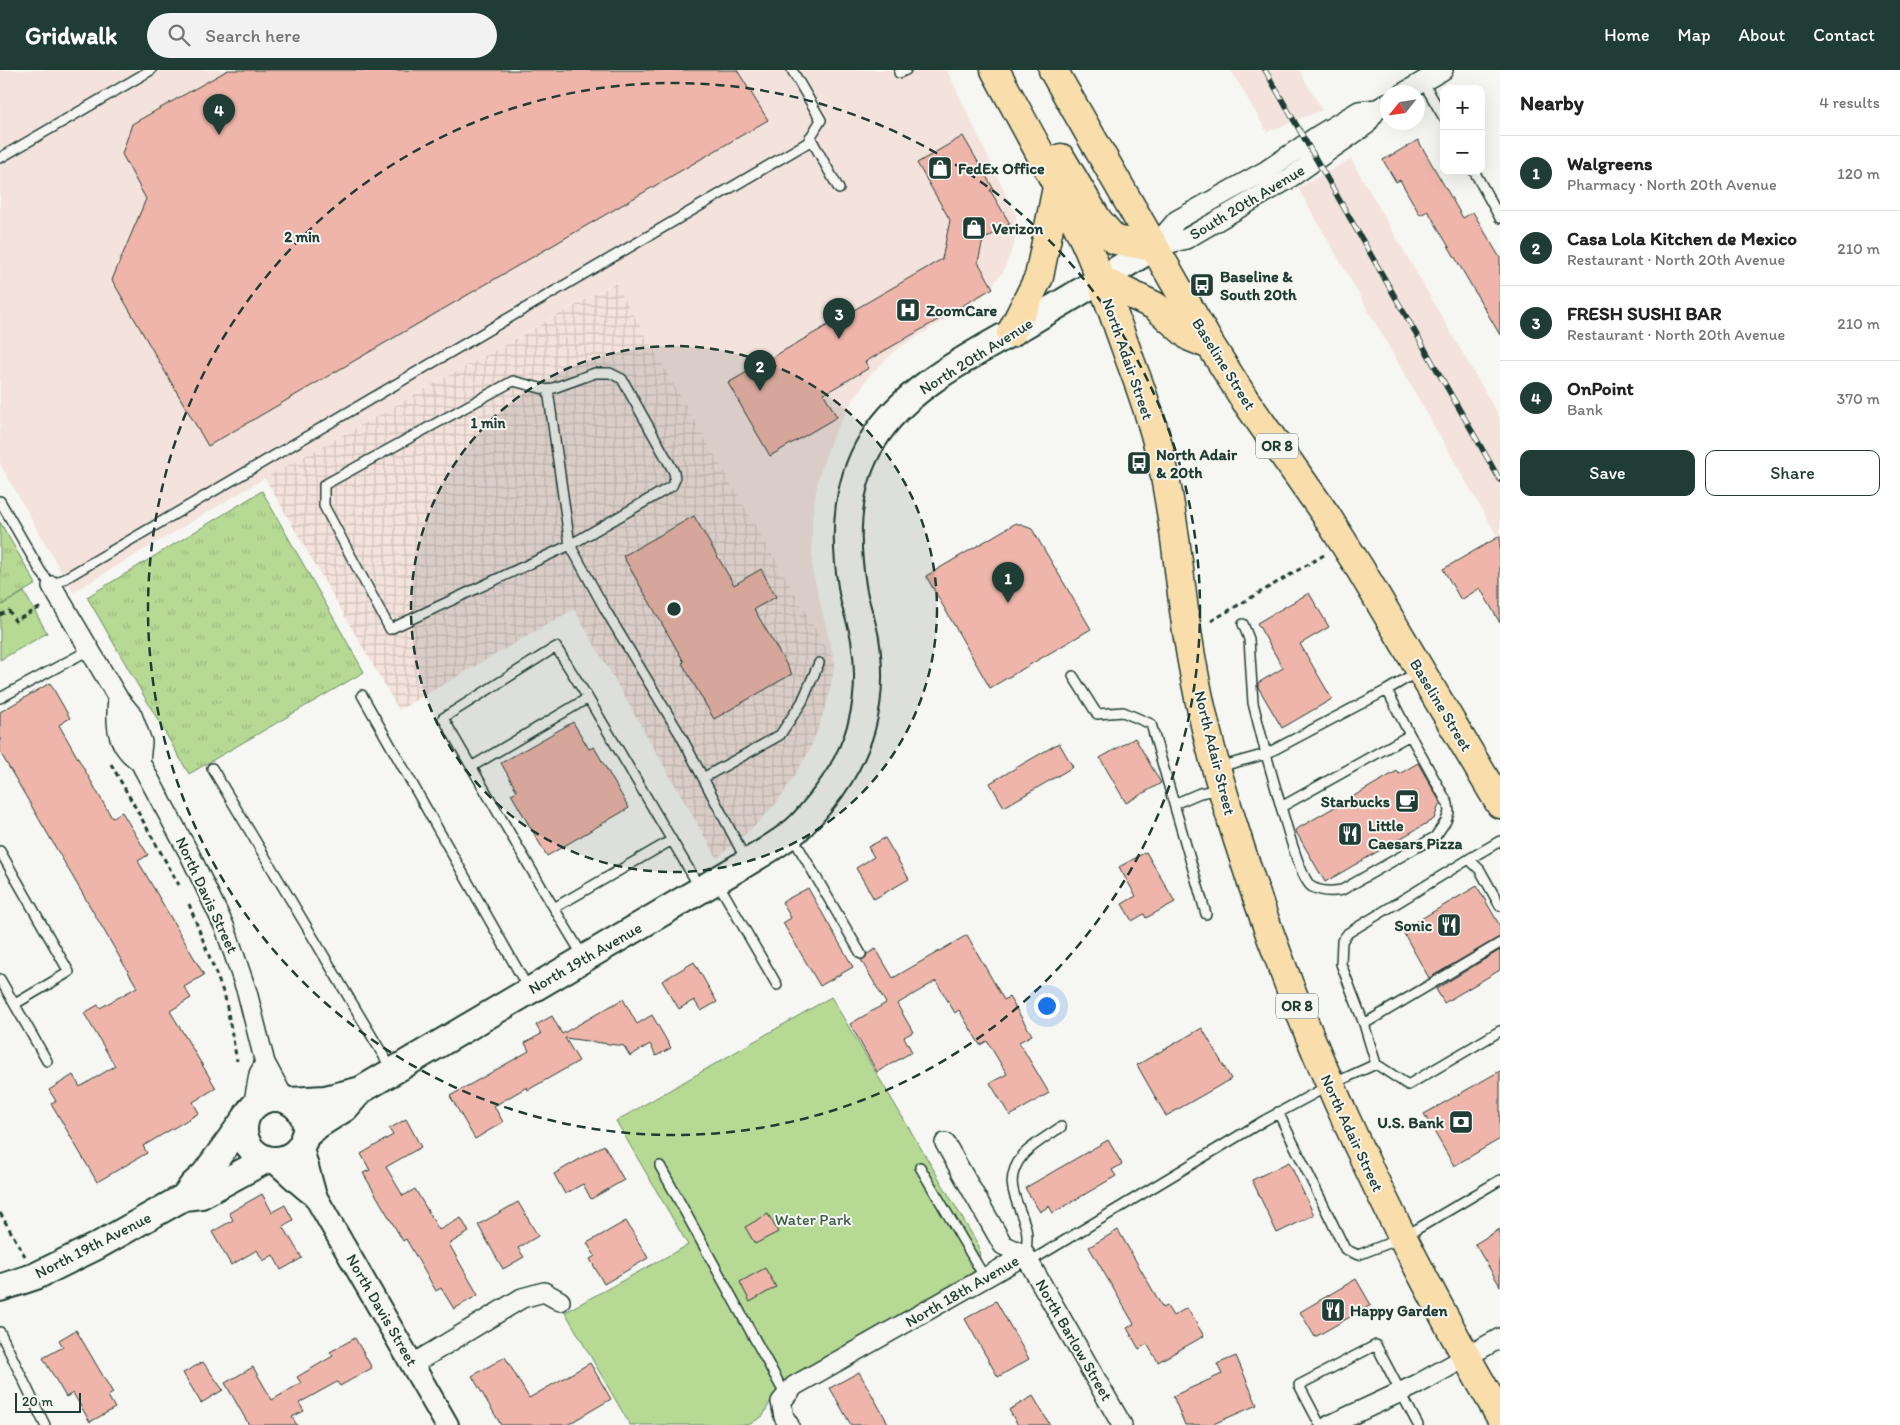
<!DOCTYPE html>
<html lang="en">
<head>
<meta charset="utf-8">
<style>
	:root { --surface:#fff; --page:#f2f2f2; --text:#222; --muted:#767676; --line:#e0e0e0; --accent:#1f3d34 }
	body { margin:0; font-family:Itim,sans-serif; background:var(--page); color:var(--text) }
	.controls { position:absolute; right:15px; top:15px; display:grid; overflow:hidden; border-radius:10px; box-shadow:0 5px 20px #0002 }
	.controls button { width:45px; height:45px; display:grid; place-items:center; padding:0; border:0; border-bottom:1px solid var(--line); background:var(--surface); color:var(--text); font:25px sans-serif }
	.compass { position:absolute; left:1380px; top:15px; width:45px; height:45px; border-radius:50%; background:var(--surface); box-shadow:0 5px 20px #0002; rotate:240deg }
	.scale { position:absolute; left:15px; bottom:12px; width:66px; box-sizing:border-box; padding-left:5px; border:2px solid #1f3d34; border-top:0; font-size:14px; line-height:18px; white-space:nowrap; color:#1f3d34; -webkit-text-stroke:4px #f6f6f2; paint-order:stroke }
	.you { position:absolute; left:1046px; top:935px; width:18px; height:18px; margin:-12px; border:4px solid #fff; border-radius:50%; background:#1a73e8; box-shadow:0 0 0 8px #1a73e833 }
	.badge { display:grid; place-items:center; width:32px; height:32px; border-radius:50%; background:var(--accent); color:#fff; font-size:16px; font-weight:700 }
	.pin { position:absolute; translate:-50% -41px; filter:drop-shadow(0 1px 2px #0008) }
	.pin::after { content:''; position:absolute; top:26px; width:18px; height:15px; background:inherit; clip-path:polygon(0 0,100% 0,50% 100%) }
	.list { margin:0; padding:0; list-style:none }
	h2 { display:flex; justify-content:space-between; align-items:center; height:65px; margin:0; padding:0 20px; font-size:21px }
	h2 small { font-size:16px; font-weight:400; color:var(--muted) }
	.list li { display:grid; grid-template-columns:32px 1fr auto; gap:15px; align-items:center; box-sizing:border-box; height:75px; padding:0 20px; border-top:1px solid var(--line) }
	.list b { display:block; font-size:19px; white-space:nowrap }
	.list p { margin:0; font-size:16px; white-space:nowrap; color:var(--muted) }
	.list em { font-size:16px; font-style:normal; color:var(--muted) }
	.actions { display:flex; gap:10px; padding:15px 20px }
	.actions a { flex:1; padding:11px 0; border:1px solid var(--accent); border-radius:10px; text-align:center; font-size:18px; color:var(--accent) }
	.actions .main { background:var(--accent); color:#fff }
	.icon { flex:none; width:28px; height:28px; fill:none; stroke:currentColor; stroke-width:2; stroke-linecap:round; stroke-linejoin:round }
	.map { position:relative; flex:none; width:1500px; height:1355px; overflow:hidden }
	header { display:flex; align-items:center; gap:30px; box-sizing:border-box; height:70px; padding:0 25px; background:var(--accent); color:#fff }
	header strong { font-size:24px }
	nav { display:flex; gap:28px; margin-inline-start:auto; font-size:18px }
	.search { width:350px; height:45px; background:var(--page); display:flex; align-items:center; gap:12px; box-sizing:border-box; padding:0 18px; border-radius:28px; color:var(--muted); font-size:19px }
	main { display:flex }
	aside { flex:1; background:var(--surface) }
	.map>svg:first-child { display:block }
	.built { fill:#f4e2dc }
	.industrial { fill:url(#industrial-grid) }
	.grass { fill:url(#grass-tufts); stroke:#6a8b64 }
	.park { fill:#b6d994; stroke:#6a8b64 }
	.building { fill:#efb5aa; stroke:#1f3d34 }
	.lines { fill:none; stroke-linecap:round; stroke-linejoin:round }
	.service-casing { stroke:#1f3d34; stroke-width:12 }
	.minor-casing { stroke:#1f3d34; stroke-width:22 }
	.tertiary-casing { stroke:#1f3d34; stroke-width:26 }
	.secondary-casing { stroke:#1f3d34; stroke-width:30 }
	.trunk-casing { stroke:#1f3d34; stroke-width:31 }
	.path { stroke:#1f3d34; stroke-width:3; stroke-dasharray:5 4; stroke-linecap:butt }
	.service { stroke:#f6f6f2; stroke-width:9 }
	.minor { stroke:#f6f6f2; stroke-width:19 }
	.tertiary { stroke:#f6f6f2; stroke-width:22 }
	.secondary { stroke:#f6f6f2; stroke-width:26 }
	.trunk { stroke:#f9ddab; stroke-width:28 }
	.rail-casing { stroke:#1f3d34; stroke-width:5.5 }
	.rail { stroke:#f6f6f2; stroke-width:4; stroke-dasharray:11; stroke-linecap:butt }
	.ring { fill:none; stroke:#1f3d34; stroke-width:2.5; stroke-dasharray:9 6 }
	.labels { text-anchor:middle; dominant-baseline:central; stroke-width:4; stroke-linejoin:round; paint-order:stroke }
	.shield { fill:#f6f6f2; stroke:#60746d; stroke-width:1 }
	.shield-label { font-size:15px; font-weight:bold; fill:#1f3d34 }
	.poi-label { font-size:16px; font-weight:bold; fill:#1f3d34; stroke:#f6f6f2; text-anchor:start }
	.street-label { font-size:16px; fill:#1f3d34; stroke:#f6f6f2 }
	.park-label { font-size:16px; fill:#3d5c47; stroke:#f6f6f2 }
	.centre { fill:#1f3d34; stroke:#f6f6f2; stroke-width:2.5 }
	.ring-label { font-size:15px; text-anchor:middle; font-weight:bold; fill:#1f3d34; stroke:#f6f6f2; stroke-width:4; stroke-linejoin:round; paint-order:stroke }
</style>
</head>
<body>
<header>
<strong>Gridwalk</strong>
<div class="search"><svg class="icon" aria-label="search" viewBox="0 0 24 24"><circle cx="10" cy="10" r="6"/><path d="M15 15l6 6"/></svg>Search here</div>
<nav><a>Home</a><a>Map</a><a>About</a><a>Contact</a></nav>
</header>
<main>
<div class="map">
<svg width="1500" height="1355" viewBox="0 0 1500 1355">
	<defs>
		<pattern id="industrial-grid" width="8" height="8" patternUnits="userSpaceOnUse" patternTransform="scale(1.25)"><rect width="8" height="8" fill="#f4e2dc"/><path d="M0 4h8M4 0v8" fill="none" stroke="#d1c3bd"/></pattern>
		<pattern id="grass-tufts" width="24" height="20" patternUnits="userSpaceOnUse" patternTransform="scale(1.25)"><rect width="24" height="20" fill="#b6d994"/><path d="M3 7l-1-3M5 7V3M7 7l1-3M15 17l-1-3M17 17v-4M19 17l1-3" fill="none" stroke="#9cbb80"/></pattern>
	</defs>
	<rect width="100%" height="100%" fill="#f6f6f2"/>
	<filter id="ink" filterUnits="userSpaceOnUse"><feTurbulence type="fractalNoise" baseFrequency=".02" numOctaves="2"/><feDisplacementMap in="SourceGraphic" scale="10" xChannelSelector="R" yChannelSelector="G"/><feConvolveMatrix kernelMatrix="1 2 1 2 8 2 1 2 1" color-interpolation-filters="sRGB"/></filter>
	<g filter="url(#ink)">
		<!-- built -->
		<path class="built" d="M0,0H947L1016,146L1014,175L1003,202L983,226L897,279L870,305L848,338L831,370L818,409L812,448V500L835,593L614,213L265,408L73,522L0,394Z
			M1231,0H1299L1322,40L1267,62Z
			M1351,89L1500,348V471L1298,118Z"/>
		<!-- industrial -->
		<path class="industrial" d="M615,213L835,593L829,625L820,654L809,681L794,707L778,731L759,752L717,788L574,539L399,640L265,408Z"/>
		<!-- grass -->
		<path class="grass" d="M262,421L364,602L189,704L87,527Z
			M0,452L36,514L0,536Z"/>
		<!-- park -->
		<path class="park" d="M24,522L47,563L0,590V536Z
			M831,927L979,1176L980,1192L970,1206L788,1311L772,1328L763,1346L748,1355H630L565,1242L688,1175L616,1051Z"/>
		<!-- building -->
		<path class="building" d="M228,0H737L768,50L208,376L112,210L146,129L122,84L132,54Z
			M963,66L993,118L990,120L1010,154L983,170L978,192L993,218L865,292L869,298L824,324L837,347L770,386L728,313L942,189L950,150L917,93Z
			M1418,70L1463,148L1473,142L1500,188V265L1428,141L1420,145L1400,110L1396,112L1383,90Z
			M694,446L734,515L761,499L776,527L754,539L792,604L714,649L682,593L684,592L623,486Z
			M1016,453L1032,459L1091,559L990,618L926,506Z
			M1500,466V553L1480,518L1461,530L1443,499Z
			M1309,523L1329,557L1300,574L1332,629L1282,658L1258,617V613L1283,598L1257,553Z
			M50,613L70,648L59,655L112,748L122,742L148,785L138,791L204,905L184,917L191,928L170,941L216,1018L193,1032L199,1043L143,1076L147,1083L97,1112L51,1033L56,1031L49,1020L73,1005L80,1017L115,996L84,943L98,935L100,938L137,917L0,682V642Z
			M573,652L589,679L594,677L629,738L547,786L511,724L517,721L501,693Z
			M1135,668L1161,713L1126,733L1100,688Z
			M1059,673L1073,697L1004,737L990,713Z
			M1418,693L1440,732L1434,749L1325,812L1295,760L1397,701L1399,704Z
			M885,768L909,809L874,829L856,798L874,787L868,777Z
			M1146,782L1175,832L1146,848L1144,844L1132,851L1122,834L1136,826L1119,797Z
			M1477,816L1500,856V867L1429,908L1402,860Z
			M808,818L853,897L820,916L783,853L791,848L782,832Z
			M967,865L1004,930L1009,927L1032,965L1019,972L1049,1023L1010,1046L990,1013L1007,1004L987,971L980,975L959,940L955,943L936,911L897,934L913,962L904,967L912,982L877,1002L850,954L886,933L861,890L866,887L867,884L876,879L893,908Z
			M1500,880V900L1444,933L1436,919Z
			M694,892L717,932L701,941L694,930L679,939L662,911Z
			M623,929L637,954L652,945L671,978L656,986L650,974L630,986L624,976L565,968L579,991L528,1020L527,1017L494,1036L503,1052L475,1069L450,1026L529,981L525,973L541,964L536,955L552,946L562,964Z
			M1202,958L1231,1009L1166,1046L1137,995Z
			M1500,1001V1069L1454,1096L1424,1044Z
			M406,1049L421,1077L386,1097L403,1126L415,1119L439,1160L461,1148L469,1162L449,1174L478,1225L454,1239L441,1218L436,1221L406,1169L403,1171L363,1103L370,1100L361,1084L393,1065L389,1059Z
			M1108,1070L1122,1094L1112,1100L1116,1106L1053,1143L1049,1136L1040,1142L1025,1118Z
			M604,1075L624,1110L591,1129L583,1114L565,1124L554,1104Z
			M1289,1092L1314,1145L1277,1163L1252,1110Z
			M262,1124L272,1142L285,1135L293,1150L283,1156L302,1188L281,1200L273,1185L263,1191L257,1180L231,1195L212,1162L233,1150L229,1143Z
			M518,1132L538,1166L518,1178L524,1187L503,1199L478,1155Z
			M768,1144L778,1162L755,1174L745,1157Z
			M626,1151L648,1188L604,1214L590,1189L595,1186L587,1173Z
			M1500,1159V1216L1475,1174Z
			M1118,1160L1163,1238L1167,1236L1173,1246L1187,1238L1204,1266L1158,1292L1147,1274L1139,1279L1127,1258L1134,1254L1089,1177Z
			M765,1198L776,1217L750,1232L740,1212Z
			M1356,1209L1371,1235L1315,1267L1300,1242Z
			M996,1231L1029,1289L998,1307L965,1249Z
			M76,1260L113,1323L108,1326L115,1338L90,1352L73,1323L66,1327L43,1288L63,1277L59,1270Z
			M355,1268L372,1298L340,1316L337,1312L299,1333L304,1341L292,1347L297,1355H249L225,1313L253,1297L272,1330L301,1313L297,1307L333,1286L330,1282Z
			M1236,1286L1257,1335L1211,1355H1185L1173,1326L1222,1304L1217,1294Z
			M505,1287L529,1328L590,1293L611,1329L567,1355H501L472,1306Z
			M203,1292L223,1320L201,1333L183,1303Z
			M859,1302L889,1355H851L830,1318Z
			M1033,1326L1050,1355H1018L1009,1340Z"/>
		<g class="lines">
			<defs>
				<path id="service" d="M899,3L906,0
					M1423,12L1444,48
					M810,67L839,119
					M0,88L151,0
					M1474,101L1500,148
					M548,320L595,303H610L622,309L674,402L675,409L672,416L570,475L390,559L324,436V415L513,311L548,320L570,475L606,541L681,666L746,790
					M0,431L41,502L52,516L807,73L821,50L792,0
					M1073,606L1097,644L1123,642L1151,654L1174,734L1200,723L1220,719
					M1387,620L1417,602
					M362,625L528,918
					M0,628L89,580
					M588,628L700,818
					M471,697L588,628L556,577L443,648C489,727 535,808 583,886
					M1219,697L1266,684L1281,737L1410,665L1387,620L1266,684L1253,633L1249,569L1243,554
					M212,698L392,1000
					M703,708L780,665L802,632L819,593
					M1174,734L1206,844
					M1281,737C1286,753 1300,809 1312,817C1322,822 1332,822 1342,820L1435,767L1446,751L1449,742L1448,734L1410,665
					M792,766L861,884
					M0,781L69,902L15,934
					M1469,789L1500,771
					M718,813L777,915
					M1500,836L1480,800L1469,789L1348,863L1342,871L1341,894L1364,954L1376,994L1408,1015L1500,961
					M554,838L672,770
					M0,909L47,991
					M1364,954L1500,873
					M1278,1042L1345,1179L1358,1185L1402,1168L1500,1110
					M660,1096L786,1326
					M920,1097L985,1208
					M1025,1185C1027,1176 1028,1167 1026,1158C1018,1130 1001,1112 1023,1085C1033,1074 1049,1065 1061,1057
					M1029,1192L1265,1050L1330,1015L1376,994
					M0,1262L45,1355
					M1320,1355L1299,1315L1376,1275L1418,1355"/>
				<path id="minor" d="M1405,22L1443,0
					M1154,177L1186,169L1287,110L1366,55L1377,39L1388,33
					M1154,177L1177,150L1267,100L1319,65L1359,41L1377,39
					M52,516L118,628L132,645L142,672L140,692
					M118,628C115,656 116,675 140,692L190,785L225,858L247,922L265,993L285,1030
					M253,1037L259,1004L265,993
					M945,1073L1003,1175L1025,1185
					M1025,1185L1122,1355
					M413,1294L522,1228L544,1222L560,1231
					M789,1355L784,1347L781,1332L794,1316L1025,1185
					M1330,1355L1418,1314L1500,1268"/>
				<path id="tertiary" d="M301,1075L315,1126L447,1355
					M271,1089C287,1101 299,1115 315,1126"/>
				<path id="secondary" d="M244 1059a31 31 0 1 1 62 0a31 31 0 1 1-62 0Z
					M290,1031L325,1029L361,1020
					M304,1067L318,1055L345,1038L361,1020L736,799C756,787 778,775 796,760C805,752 813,742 821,732C861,683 875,631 865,569C862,551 854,534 852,516C844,467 846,413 873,370C906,316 975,284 1028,253C1070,228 1112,203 1154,177
					M184,1127L193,1115L205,1104L245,1049
					M0,1218L36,1206L97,1176L184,1127L201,1125L267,1089"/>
				<path id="trunk" d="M995,0C1026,58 1059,115 1086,174C1103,212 1116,251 1130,290C1142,321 1153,354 1161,387C1170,429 1176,473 1181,516C1188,578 1200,641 1217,701C1282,930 1381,1141 1500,1346
					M1053,0L1211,276L1245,330L1326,445L1359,497L1500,734
					M1061,88L1097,149L1115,170L1154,177
					M1101,210L1155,236L1190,267L1210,275
					M1011,263L1039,207L1057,117"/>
			</defs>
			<!-- service casing -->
			<use href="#service" class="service-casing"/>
			<!-- minor casing -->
			<use href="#minor" class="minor-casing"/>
			<!-- tertiary casing -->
			<use href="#tertiary" class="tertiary-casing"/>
			<!-- secondary casing -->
			<use href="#secondary" class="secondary-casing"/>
			<!-- trunk casing -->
			<use href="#trunk" class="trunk-casing"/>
			<!-- path -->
			<path class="path" d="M0,545L9,541L15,551L41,537
				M1211,551L1324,485
				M111,694L179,815
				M189,834L225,927L237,991
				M0,1143L25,1186"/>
			<!-- service -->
			<use href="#service" class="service"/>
			<!-- minor -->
			<use href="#minor" class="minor"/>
			<!-- tertiary -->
			<use href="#tertiary" class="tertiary"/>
			<!-- secondary -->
			<use href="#secondary" class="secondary"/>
			<!-- trunk -->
			<use href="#trunk" class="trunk"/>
			<defs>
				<path id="rail" d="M1265,0L1500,410"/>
			</defs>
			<!-- rail casing -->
			<use href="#rail" class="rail-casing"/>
			<!-- rail -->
			<use href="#rail" class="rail"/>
		</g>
	</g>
	<!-- distance rings -->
	<circle cx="674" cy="539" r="263" fill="#1f3d34" fill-opacity=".12"/>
	<g class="ring">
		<circle cx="674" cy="539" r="263"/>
		<circle cx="674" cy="539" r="526"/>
	</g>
	<!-- icons -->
	<defs>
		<symbol id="shop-square" viewBox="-11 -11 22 22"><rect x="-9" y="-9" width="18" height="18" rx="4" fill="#1f3d34" stroke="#f6f6f2"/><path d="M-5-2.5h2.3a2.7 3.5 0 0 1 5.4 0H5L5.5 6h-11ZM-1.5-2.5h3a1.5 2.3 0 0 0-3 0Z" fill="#fff"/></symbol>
		<symbol id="bus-square" viewBox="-11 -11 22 22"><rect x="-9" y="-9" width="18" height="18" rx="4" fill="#1f3d34" stroke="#f6f6f2"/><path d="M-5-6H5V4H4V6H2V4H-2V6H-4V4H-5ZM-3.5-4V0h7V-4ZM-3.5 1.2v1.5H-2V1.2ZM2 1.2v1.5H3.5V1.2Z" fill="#fff"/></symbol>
		<symbol id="hospital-square" viewBox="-11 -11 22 22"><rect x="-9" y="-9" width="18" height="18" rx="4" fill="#1f3d34" stroke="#f6f6f2"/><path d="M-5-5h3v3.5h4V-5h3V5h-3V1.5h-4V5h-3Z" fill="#fff"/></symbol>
		<symbol id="cafe-square" viewBox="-11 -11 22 22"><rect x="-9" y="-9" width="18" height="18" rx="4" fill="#1f3d34" stroke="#f6f6f2"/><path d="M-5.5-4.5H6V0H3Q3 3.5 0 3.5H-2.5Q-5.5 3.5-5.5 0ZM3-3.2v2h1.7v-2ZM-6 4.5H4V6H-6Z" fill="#fff"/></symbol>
		<symbol id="restaurant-square" viewBox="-11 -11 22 22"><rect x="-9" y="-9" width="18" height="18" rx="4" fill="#1f3d34" stroke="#f6f6f2"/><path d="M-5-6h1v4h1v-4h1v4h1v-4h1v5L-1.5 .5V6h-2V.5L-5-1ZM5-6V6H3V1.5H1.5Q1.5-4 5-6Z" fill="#fff"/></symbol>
		<symbol id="bank-square" viewBox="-11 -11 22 22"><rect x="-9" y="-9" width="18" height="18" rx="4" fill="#1f3d34" stroke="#f6f6f2"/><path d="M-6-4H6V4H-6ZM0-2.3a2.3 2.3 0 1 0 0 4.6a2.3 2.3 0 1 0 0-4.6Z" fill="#fff"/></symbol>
	</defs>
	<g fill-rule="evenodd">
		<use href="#shop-square" x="926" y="84" width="28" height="28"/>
		<use href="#shop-square" x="960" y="144" width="28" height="28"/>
		<use href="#bus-square" x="1188" y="201" width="28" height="28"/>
		<use href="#hospital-square" x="894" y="226" width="28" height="28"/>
		<use href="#bus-square" x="1125" y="379" width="28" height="28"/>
		<use href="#cafe-square" x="1393" y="717" width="28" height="28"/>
		<use href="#restaurant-square" x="1336" y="750" width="28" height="28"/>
		<use href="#restaurant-square" x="1435" y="841" width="28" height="28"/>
		<use href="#bank-square" x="1447" y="1038" width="28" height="28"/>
		<use href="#restaurant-square" x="1319" y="1226" width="28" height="28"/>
	</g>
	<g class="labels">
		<!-- shield labels -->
		<g class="shield">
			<rect x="1256" y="363.5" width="42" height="25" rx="4"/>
			<rect x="1276" y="923.5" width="42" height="25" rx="4"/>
		</g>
		<g class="shield-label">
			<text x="1277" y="376">OR 8</text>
			<text x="1297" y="936">OR 8</text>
		</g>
		<!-- poi labels -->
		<g class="poi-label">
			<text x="958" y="98">FedEx Office</text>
			<text x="992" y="158">Verizon</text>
			<text x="1220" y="206">Baseline &amp;<tspan x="1220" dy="18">South 20th</tspan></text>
			<text x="926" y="240">ZoomCare</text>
			<text x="1156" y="384">North Adair<tspan x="1156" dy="18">&amp; 20th</tspan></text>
			<text x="1390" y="731" text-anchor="end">Starbucks</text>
			<text x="1368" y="755">Little<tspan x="1368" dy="18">Caesars Pizza</tspan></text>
			<text x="1432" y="855" text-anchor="end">Sonic</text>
			<text x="1444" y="1052" text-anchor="end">U.S. Bank</text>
			<text x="1350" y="1240">Happy Garden</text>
		</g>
		<!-- street labels -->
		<g class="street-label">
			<text transform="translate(1247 132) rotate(-31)">South 20th Avenue</text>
			<text transform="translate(976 286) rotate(-32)">North 20th Avenue</text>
			<text transform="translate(1128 289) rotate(71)">North Adair Street</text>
			<text transform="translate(1224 294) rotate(58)">Baseline Street</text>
			<text transform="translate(1441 635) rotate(59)">Baseline Street</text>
			<text transform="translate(1215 683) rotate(76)">North Adair Street</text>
			<text transform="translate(207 825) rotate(65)">North Davis Street</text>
			<text transform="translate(585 888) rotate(-30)">North 19th Avenue</text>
			<text transform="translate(1352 1063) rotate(65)">North Adair Street</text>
			<text transform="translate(93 1175) rotate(-27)">North 19th Avenue</text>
			<text transform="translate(962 1221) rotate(-30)">North 18th Avenue</text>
			<text transform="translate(382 1240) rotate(60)">North Davis Street</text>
			<text transform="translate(1074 1270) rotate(60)">North Barlow Street</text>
		</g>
		<!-- park labels -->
		<g class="park-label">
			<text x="813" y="1149">Water Park</text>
		</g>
	</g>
	<circle cx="674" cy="539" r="8" class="centre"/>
	<g class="ring-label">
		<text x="302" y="172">2 min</text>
		<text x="488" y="358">1 min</text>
	</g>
</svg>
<div class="controls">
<button>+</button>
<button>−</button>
</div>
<svg class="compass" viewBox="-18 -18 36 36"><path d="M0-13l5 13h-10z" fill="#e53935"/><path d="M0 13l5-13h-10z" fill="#767676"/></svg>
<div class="scale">20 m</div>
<div class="you"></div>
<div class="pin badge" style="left:1008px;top:533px">1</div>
<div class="pin badge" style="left:760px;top:321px">2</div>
<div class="pin badge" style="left:839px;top:269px">3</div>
<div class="pin badge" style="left:219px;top:65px">4</div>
</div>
<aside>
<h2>Nearby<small>4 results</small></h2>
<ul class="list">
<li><span class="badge">1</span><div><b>Walgreens</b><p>Pharmacy · North 20th Avenue</p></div><em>120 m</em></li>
<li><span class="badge">2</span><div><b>Casa Lola Kitchen de Mexico</b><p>Restaurant · North 20th Avenue</p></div><em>210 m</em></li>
<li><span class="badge">3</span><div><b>FRESH SUSHI BAR</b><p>Restaurant · North 20th Avenue</p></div><em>210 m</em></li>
<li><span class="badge">4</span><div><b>OnPoint</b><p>Bank</p></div><em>370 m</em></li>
</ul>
<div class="actions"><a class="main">Save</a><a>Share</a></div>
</aside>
</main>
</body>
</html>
